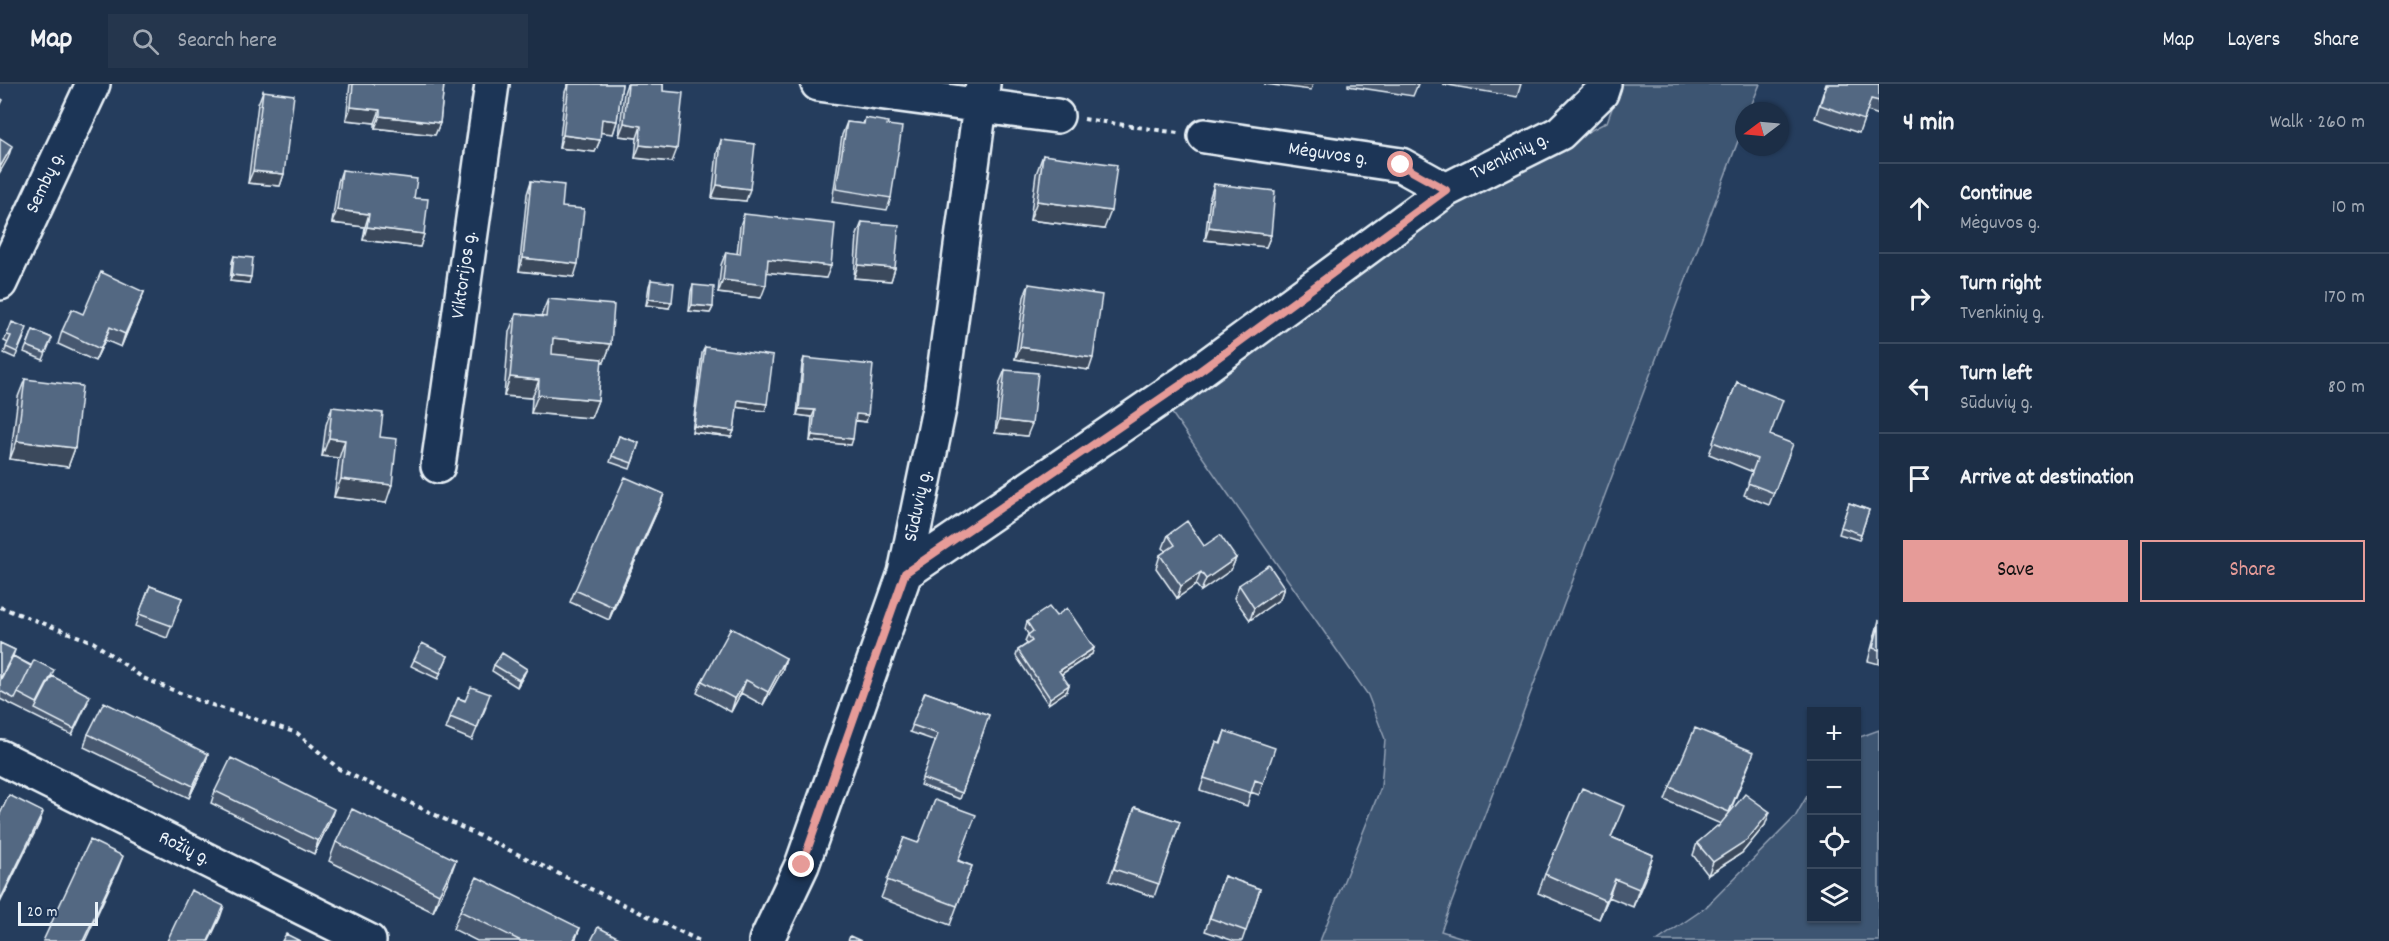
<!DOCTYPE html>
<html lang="en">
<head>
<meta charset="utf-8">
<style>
	:root { --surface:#1c2e46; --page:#25364d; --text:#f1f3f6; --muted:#a0a8b3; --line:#3a4a5f; --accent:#e69b98 }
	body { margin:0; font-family:Dekko,sans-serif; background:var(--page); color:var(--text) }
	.controls { position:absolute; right:18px; bottom:18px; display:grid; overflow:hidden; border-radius:0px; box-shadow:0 2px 4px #0004 }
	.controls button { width:54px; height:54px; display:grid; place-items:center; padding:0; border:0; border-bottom:2px solid var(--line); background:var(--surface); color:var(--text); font:30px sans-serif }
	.compass { position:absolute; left:1735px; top:18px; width:54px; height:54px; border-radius:50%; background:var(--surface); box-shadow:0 2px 4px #0004; rotate:254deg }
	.scale { position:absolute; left:18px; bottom:15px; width:80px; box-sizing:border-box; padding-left:6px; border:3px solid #e8f1f8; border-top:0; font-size:16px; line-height:21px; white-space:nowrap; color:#e8f1f8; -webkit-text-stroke:4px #1d3557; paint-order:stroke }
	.stop { position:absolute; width:18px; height:18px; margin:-14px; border:4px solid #e69b98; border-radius:50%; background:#fff }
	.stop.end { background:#e69b98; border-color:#fff; box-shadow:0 2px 6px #0008 }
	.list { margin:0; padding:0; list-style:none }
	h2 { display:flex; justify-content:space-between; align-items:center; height:78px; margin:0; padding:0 24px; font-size:26px }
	h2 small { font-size:20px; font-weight:400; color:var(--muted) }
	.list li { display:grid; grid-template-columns:39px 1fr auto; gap:18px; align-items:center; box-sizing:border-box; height:90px; padding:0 24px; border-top:2px solid var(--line) }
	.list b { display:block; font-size:22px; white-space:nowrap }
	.list p { margin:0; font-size:20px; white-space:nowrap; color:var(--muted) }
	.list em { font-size:20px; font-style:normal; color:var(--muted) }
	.actions { display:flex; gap:12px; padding:18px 24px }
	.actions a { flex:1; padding:14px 0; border:2px solid var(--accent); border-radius:0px; text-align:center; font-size:21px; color:var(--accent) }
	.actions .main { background:var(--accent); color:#111 }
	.icon { flex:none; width:33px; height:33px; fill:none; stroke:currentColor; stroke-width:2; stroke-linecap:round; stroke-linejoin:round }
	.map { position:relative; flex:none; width:1879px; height:857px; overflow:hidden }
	header { display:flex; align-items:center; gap:36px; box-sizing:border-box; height:84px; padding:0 30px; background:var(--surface); border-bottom:2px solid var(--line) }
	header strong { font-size:28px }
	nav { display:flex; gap:33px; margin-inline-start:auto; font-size:21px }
	.search { width:420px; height:54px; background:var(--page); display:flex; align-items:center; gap:15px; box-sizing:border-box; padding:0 21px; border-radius:0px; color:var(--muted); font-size:22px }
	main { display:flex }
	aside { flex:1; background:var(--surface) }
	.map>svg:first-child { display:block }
	.green { fill:#3e5472; stroke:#93a2b5; stroke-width:1.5 }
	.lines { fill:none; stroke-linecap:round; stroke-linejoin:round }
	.minor-casing { stroke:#e8f1f8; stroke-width:38 }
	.path { stroke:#e8f1f8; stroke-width:4; stroke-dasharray:4.5 4.5; stroke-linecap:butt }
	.minor { stroke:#1d3557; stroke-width:33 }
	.wall { fill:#475970; stroke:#e8f1f8; stroke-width:1.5 }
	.shaded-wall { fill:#3a485b; stroke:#e8f1f8; stroke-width:1.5 }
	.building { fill:#536782; stroke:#e8f1f8; stroke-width:1.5 }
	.route { stroke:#e69b98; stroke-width:8 }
	.labels { text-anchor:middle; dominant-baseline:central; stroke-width:5; stroke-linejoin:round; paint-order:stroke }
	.street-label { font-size:20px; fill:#e8f1f8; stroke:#1d3557 }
</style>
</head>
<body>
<header>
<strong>Map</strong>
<div class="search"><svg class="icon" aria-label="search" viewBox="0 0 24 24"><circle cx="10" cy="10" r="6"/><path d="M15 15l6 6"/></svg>Search here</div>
<nav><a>Map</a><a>Layers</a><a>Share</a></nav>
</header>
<main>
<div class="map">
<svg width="1879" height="857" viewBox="0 0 1879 857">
	<rect width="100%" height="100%" fill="#253d5d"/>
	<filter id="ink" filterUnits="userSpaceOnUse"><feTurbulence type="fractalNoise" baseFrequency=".0167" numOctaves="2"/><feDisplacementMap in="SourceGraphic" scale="12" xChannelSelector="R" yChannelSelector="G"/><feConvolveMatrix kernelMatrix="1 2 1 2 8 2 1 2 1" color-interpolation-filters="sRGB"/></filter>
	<g filter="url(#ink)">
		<!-- green -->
		<path class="green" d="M1621,0H1760L1749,27H1744V41L1441,847L1473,857H1320L1381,703L1385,655L1368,611L1169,325L1430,137L1491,98L1607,38Z
			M1879,646V857H1657L1705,824L1795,733L1811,705L1812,834H1856L1857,654Z"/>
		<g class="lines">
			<defs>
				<path id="minor" d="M818,0L1057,32
					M1205,52L1401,81L1446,106
					M0,199L93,0
					M438,382L492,0
					M905,489L1182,300L1446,106L1560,49L1601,9L1604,0
					M0,673L369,857
					M766,857L802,781L905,489L939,325L983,0"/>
			</defs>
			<!-- minor casing -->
			<use href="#minor" class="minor-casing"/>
			<!-- path -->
			<path class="path" d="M1084,35L1178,49
				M0,523L93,558L143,594L200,617L297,649L339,685L700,857"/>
			<!-- minor -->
			<use href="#minor" class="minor"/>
		</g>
		<!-- wall -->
		<path class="wall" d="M350,0H444L440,39L435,51L375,44V39L346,36Z
			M568,0H622L617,37L613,50L600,48V56L595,68L559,64L565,8Z
			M627,0H663V7L672,78L635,74L637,54L619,52L624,9Z
			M1348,0H1418L1413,12L1348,2Z
			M1442,0H1521L1517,13Z
			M1826,0H1879V31L1867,27L1859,49L1815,34Z
			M263,7L284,90L280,102L248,99L258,20Z
			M865,34L887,41L891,114L887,126L832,118L842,51L847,38L863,40Z
			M721,56L746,117L712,114L717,69Z
			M1043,71L1104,145L1030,136L1036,90Z
			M342,86L414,114L424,150L420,163L363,156L365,143L332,139L338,98Z
			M531,97L562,123L574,193L519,187L527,110Z
			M1214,100L1271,151L1266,163L1205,156L1210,113Z
			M744,130L826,194L767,188L761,214L718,209L721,181L726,168L737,170L740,142Z
			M862,138L895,184L891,197L854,194L857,151Z
			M234,172L249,199L230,197L232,178Z
			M651,196L669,224L646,221L649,202Z
			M1029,200L1089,286L1015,275L1024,213Z
			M693,201L713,223L710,229L689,227L691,207Z
			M144,208L121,263L105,256L95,277L58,260L62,247Z
			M548,215L611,260L604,278H601L598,316L591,334L531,329L532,314L504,312L509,248L516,230L541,232Z
			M33,246L52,254L43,276L24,268Z
			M7,251H25L15,274L4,269L8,259L4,257Z
			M705,263L765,327L737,323L734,347L731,353L692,348L702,269Z
			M804,274L866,338L855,337L851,361L810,357L812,333L797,331L802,280Z
			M1005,286L1027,352L995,349L1000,298Z
			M25,295L75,364L68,383L10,375L18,313Z
			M1737,298L1770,351L1788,373L1769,421L1744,411L1753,388L1709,370Z
			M332,323L380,353L386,419L334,413L339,374L322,372L326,341Z
			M619,352L639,359L630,385L610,378Z
			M664,410L659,423L609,536L570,518L575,506Z
			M1849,419L1869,426L1859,456L1839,450Z
			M1168,451L1204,462L1236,474L1231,486L1201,507L1196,501L1177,514L1156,484L1160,471L1166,467L1163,464Z
			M1239,501L1284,503L1280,515L1250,536L1234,514Z
			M150,502L182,514L167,554L135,542Z
			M1056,532L1092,570L1062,590L1067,607L1048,620L1016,572L1018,566L1027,560L1025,557L1028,550L1025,545L1027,538Z
			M1879,536V580L1868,577Z
			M0,559L15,566L13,572L52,592L88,618L72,651L0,615Z
			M448,572L438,595L411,582L414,576Z
			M786,574L782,587L763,621L741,609L731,628L697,609L702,597Z
			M494,581L524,591L517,603L492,587Z
			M925,608L989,631L960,715L920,701L936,657L910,648Z
			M458,614L486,623L472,656L446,645Z
			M1225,647L1263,699L1259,711L1251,708L1247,722L1200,706L1216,658L1220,660Z
			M88,650L208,670L204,683L189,714L84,663Z
			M1749,681L1729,730L1765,741L1742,769L1708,791L1693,771L1697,759L1718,743L1721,740L1665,716L1670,703Z
			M215,707L330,737L314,770L211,719Z
			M1135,723L1180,738L1154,813L1109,797Z
			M1617,740L1611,753L1653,771L1633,823L1609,813L1599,835L1538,809L1545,790Z
			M904,754L972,782L950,841L881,814Z
			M336,758L449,795L433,828L329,777Z
			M1224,792L1260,805L1242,857H1234L1205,847Z
			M460,827L580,844L575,857H477L453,845Z"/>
		<!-- shaded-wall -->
		<path class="shaded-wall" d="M1264,0H1313L1311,6Z
			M351,23L380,26L375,39L346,36Z
			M380,32L440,39L435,51L375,44Z
			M602,35L617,37L613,50L597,48Z
			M624,39L641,42L637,54L619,52Z
			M563,51L600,56L595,68L559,64Z
			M640,61L677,65L672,78L635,74Z
			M12,62L8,74L0,88V83Z
			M253,87L284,90L280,102L248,99Z
			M717,101L750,105L746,117L712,114Z
			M1037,117L1111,127L1104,145L1030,136Z
			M337,126L369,130L365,143L332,139Z
			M367,143L424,150L420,163L363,156Z
			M1209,143L1271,151L1266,163L1205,156Z
			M523,174L578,180L574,193L519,187Z
			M768,175L831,182L826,194L764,188Z
			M858,181L895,184L891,197L854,194Z
			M232,191L251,193L249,199L230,197Z
			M723,196L766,201L761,214L718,209Z
			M144,208L139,220L121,263L125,250Z
			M649,215L672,218L669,224L646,221Z
			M692,221L713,223L710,229L689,227Z
			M110,243L105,256L95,277L100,265Z
			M553,254L611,260L604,278L547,273Z
			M1020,263L1093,274L1089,286L1015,275Z
			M510,293L539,296L532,314L504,312Z
			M538,311L598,316L591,334L531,329Z
			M738,316L767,320L765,327L735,323Z
			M799,325L815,326L812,333L797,331Z
			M856,330L868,331L866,338L853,336Z
			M999,336L1032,340L1027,352L995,349Z
			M694,342L734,347L731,353L692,348Z
			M812,351L853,355L851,361L810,357Z
			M329,354L345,356L339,374L322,372Z
			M17,357L75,364L68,383L10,375Z
			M341,395L392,401L386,419L334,413Z
			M664,410L659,423L609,536L613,523Z
			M1236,474L1231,486L1201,507L1206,495Z
			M1201,488L1196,501L1177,514L1181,502Z
			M1284,503L1280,515L1250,536L1254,524Z
			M1094,564L1092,570L1057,593L1059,587Z
			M786,574L782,587L763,621L768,608Z
			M527,585L524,591L517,603L519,596Z
			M746,596L741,609L731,628L735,615Z
			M1069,601L1067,607L1048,620L1050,614Z
			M208,670L204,683L189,714L193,702Z
			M334,725L330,737L314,770L318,757Z
			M43,728L39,740L0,819V816Z
			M1770,728L1765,741L1742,769L1708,791L1713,778Z
			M1653,771L1647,790L1633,823L1639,805Z
			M123,772L118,785L85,857H83Z
			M456,776L449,795L433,828L439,810Z
			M1615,795L1609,813L1599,835L1606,817Z
			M224,822L220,834L209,857H208Z"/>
		<!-- building -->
		<path class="building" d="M353,0H444L440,39L380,32V26L351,23Z
			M569,0H622L617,37L602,35L600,56L563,51Z
			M628,0H663V7L683,9L677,65L640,61L641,42L624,39Z
			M1827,0H1879V17L1871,15L1864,36L1820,21Z
			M263,7L294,11L284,90L253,87Z
			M0,14L3,16L0,22Z
			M865,34L888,38L887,41L902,43L891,114L836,105L847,38L864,40Z
			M0,54L12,62L0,83Z
			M721,56L755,60L750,105L717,101Z
			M1043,71L1117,81L1111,127L1037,117Z
			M342,86L417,95L414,114L428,115L424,150L367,143L369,130L337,126Z
			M531,97L564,101L562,123L584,125L578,180L523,174Z
			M1214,100L1275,107L1271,151L1209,143Z
			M744,130L835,140L831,182L768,175L766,201L723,196L726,168L740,170Z
			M862,138L899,141L895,184L858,181Z
			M234,172L253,174L251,193L232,191Z
			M101,188L144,208L125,250L110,243L100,265L62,247L72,225L83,230Z
			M651,196L674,199L672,218L649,215Z
			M1029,200L1102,211L1093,274L1020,263Z
			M693,201L714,203L713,223L692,221Z
			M548,215L614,221L611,260L553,254L552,270L602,275L598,316L538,311L539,296L510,293L516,230L546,233Z
			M12,238L27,244L17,268L6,263L11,252L7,251Z
			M33,246L52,254L45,269L27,262Z
			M705,263L773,272L767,320L738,316L734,347L694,342Z
			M804,274L873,281L868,331L856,330L853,355L812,351L815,326L799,325Z
			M1005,286L1038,289L1032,340L999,336Z
			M25,295L82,302L75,364L17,357Z
			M1737,298L1783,316L1770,351L1793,360L1774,409L1748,399L1757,375L1713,358Z
			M332,323L383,329L380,353L397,355L392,401L341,395L345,356L329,354Z
			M619,352L639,359L632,379L612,372Z
			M625,393L664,410L613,523L575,506Z
			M1849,419L1869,426L1861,450L1841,443Z
			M1187,437L1204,462L1220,451L1236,474L1206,495L1201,488L1181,502L1160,471L1175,461L1168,451Z
			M1269,481L1284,503L1254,524L1239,501Z
			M150,502L182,514L172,542L139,530Z
			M1049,523L1056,532L1067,524L1094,564L1059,587L1069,601L1050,614L1018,566L1032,557L1028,551L1033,547L1027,538Z
			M1879,541V566L1873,564Z
			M731,544L786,574L768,608L746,596L735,615L702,597Z
			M0,559L15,566L0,595Z
			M422,559L448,572L440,589L414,576Z
			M502,569L527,585L519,596L494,581Z
			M13,572L31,582L15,615L0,607V597Z
			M34,576L54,586L37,619L18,609Z
			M52,592L90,612L74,645L35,625Z
			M471,603L490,610L477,644L450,633L458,614L465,617Z
			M925,608L989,631L962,709L922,694L938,650L912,641Z
			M104,618L208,670L193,702L88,650Z
			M1695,644L1754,668L1729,728L1670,703Z
			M1225,647L1275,664L1263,699L1255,696L1251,709L1204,694L1216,658L1221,660Z
			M231,674L334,725L318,757L215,707Z
			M1582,704L1624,722L1611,753L1653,771L1639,805L1615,795L1606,817L1545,790Z
			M1745,710L1770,728L1747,756L1713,778L1697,759L1717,742L1718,743Z
			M9,711L43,728L0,816V730Z
			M935,716L976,731L958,777L972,782L957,822L887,796L904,754L918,759Z
			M1135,723L1180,738L1159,800L1114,785Z
			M352,725L456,776L439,810L336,758Z
			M90,756L123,772L83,857H43Z
			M1224,792L1260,805L1246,847L1210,834Z
			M477,793L580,844L573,857H521L460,827Z
			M191,806L224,822L208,857H167Z
			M598,843L625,857H591Z
			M286,850L300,857H282Z
			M850,852L861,857H848Z"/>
	</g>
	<g class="lines" filter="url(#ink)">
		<!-- route -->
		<path class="route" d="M802,781L905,489L1182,300L1446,106L1401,81"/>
	</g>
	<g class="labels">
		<!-- street labels -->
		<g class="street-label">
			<text transform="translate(1328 71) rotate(8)">Mėguvos g.</text>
			<text transform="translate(1510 73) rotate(-26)">Tvenkinių g.</text>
			<text transform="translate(46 99) rotate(-65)">Sembų g.</text>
			<text transform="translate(465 191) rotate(-82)">Viktorijos g.</text>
			<text transform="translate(919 422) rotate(-78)">Sūduvių g.</text>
			<text transform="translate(184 765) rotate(26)">Rožių g.</text>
		</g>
	</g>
</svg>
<div class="controls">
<button>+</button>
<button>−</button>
<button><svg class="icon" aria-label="locate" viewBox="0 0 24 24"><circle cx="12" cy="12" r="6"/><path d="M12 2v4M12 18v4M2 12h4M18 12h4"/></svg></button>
<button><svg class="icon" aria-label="layers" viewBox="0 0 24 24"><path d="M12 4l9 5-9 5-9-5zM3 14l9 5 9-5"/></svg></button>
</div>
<svg class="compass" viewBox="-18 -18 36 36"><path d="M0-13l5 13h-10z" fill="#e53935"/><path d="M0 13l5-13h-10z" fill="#a0a8b3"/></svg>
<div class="scale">20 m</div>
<div class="stop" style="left:1401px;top:81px"></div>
<div class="stop end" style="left:802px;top:781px"></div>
</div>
<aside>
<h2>4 min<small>Walk · 260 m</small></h2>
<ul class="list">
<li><svg class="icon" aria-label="ahead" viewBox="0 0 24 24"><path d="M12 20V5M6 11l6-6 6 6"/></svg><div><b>Continue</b><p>Mėguvos g.</p></div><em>10 m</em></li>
<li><svg class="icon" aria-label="right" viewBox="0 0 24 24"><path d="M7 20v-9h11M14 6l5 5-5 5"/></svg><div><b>Turn right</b><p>Tvenkinių g.</p></div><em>170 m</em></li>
<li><svg class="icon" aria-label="left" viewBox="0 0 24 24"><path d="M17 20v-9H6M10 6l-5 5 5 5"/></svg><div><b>Turn left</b><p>Sūduvių g.</p></div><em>80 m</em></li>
<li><svg class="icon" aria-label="arrive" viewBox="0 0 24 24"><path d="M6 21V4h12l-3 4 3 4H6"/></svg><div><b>Arrive at destination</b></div></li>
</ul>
<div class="actions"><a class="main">Save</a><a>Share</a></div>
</aside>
</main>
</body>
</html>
